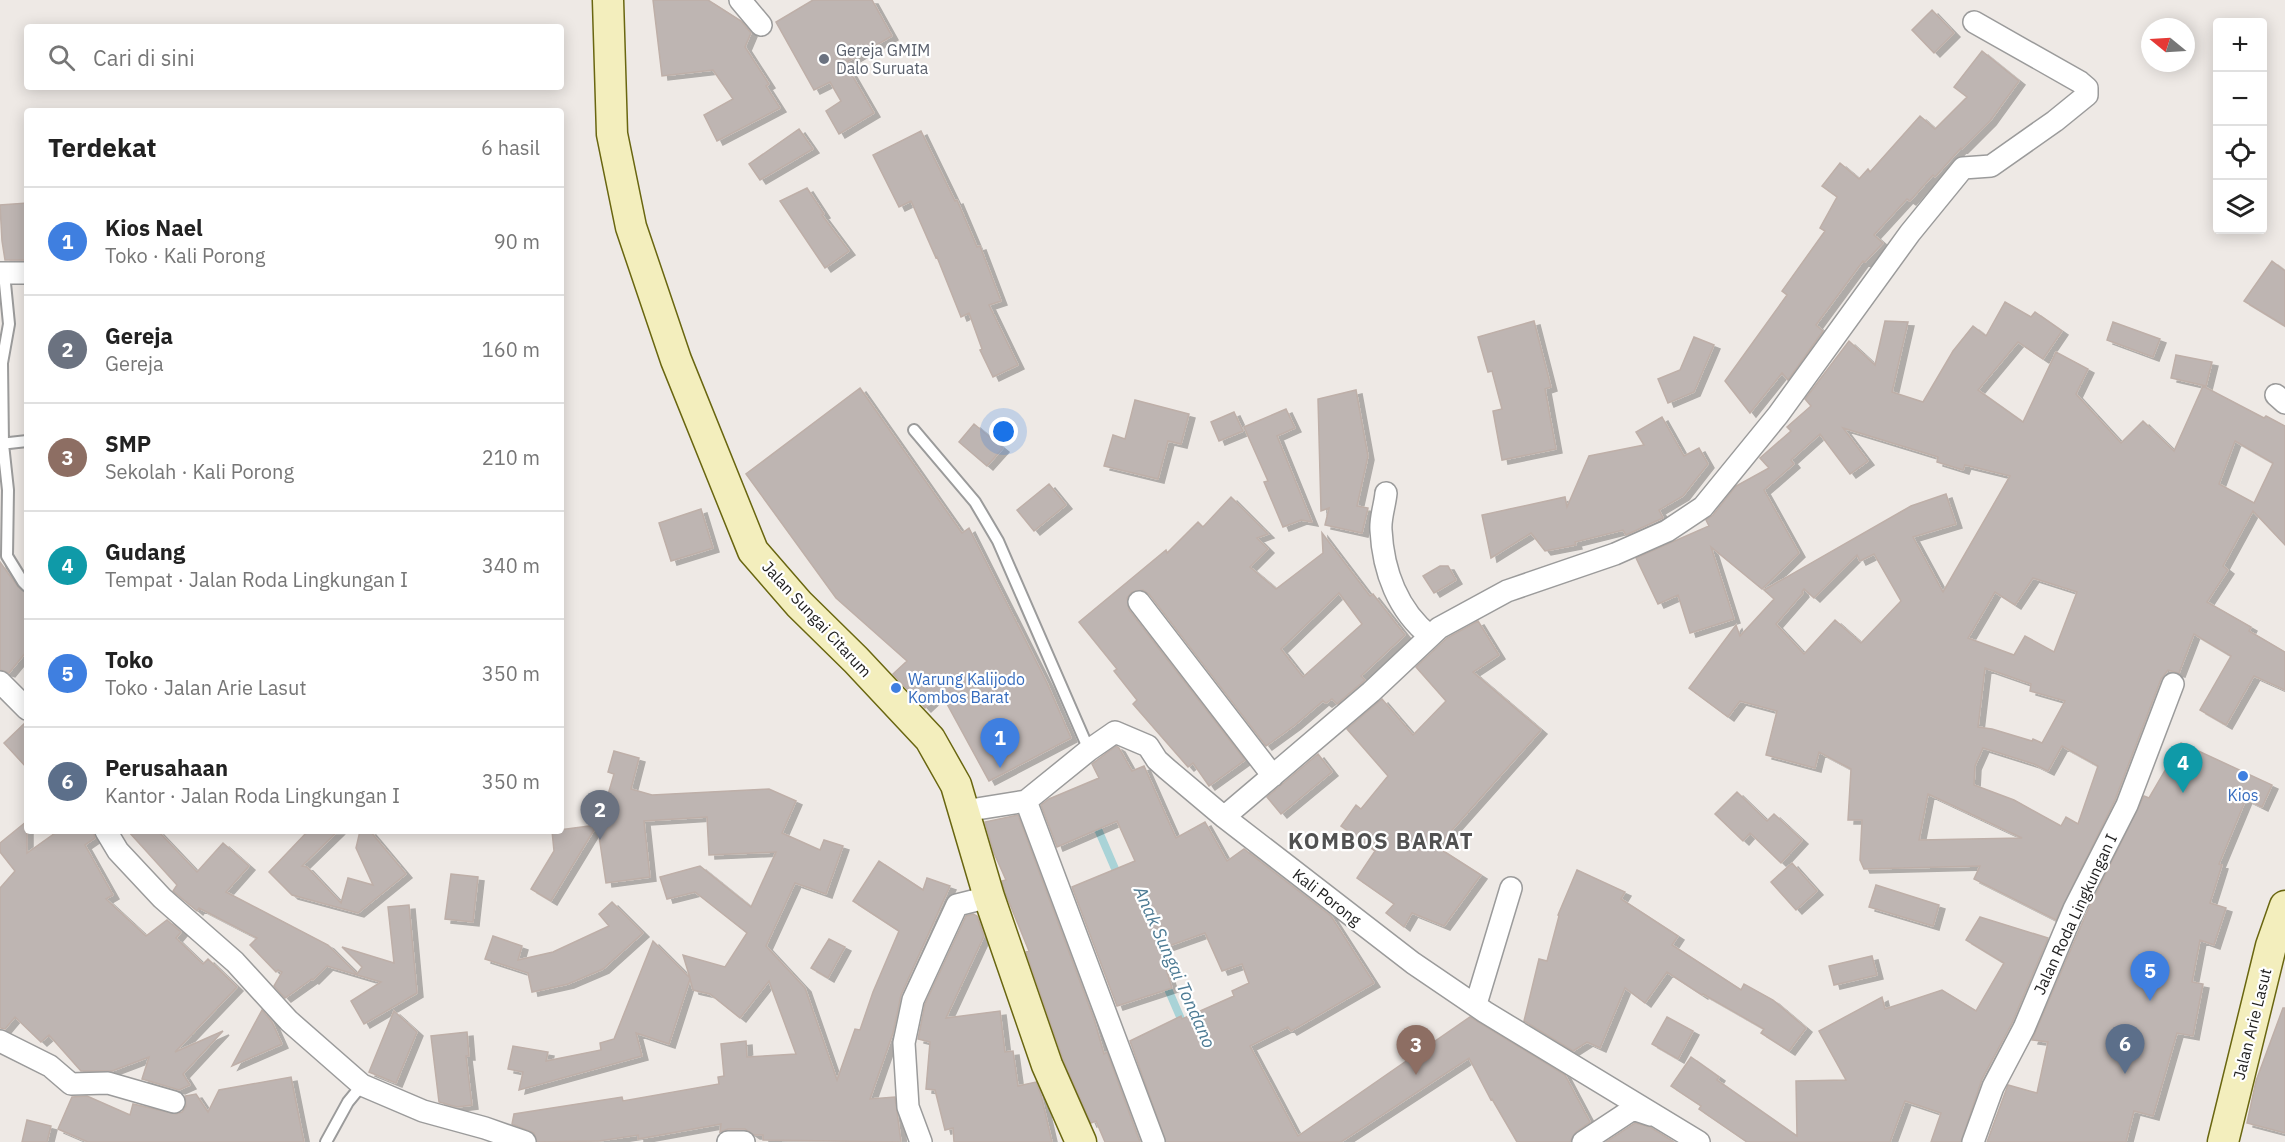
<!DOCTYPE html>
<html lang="id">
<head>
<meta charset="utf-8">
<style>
	:root { --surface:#fff; --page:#f2f2f2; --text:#222; --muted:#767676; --line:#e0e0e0; --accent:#b7142c }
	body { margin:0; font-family:"IBM Plex Sans",sans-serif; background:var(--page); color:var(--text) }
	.controls { position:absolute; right:18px; top:18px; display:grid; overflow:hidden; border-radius:6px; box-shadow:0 3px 15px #0003 }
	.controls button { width:54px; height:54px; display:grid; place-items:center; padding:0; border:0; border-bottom:2px solid var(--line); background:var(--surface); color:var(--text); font:30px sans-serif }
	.compass { position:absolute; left:2141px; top:18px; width:54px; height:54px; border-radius:50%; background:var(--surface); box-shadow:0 3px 15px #0003; rotate:288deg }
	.you { position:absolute; left:1004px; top:432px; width:21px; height:21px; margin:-15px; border:4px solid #fff; border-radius:50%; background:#1a73e8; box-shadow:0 0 0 9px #1a73e833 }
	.badge { display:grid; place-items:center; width:39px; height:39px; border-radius:50%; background:var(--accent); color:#fff; font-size:20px; font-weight:700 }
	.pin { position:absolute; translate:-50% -50px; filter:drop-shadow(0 2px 3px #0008) }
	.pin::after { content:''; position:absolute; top:32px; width:21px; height:18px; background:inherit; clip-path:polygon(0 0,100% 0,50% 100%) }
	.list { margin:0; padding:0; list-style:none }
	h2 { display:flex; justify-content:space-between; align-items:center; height:78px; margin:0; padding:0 24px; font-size:26px }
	h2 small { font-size:20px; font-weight:400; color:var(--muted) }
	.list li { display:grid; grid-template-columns:39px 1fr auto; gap:18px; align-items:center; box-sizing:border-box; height:108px; padding:0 24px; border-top:2px solid var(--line) }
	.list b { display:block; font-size:22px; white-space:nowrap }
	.list p { margin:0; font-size:20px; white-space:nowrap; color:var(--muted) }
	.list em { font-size:20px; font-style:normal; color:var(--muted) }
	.icon { flex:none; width:33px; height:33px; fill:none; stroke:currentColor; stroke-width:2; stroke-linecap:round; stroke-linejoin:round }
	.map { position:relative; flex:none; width:2285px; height:1142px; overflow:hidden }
	.search { position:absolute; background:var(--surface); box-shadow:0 3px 15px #0003; left:24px; top:24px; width:540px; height:66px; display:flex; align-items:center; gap:15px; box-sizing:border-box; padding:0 21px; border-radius:6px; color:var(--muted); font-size:22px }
	.panel { position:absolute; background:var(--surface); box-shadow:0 3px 15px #0003; left:24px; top:108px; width:540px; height:726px; border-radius:6px }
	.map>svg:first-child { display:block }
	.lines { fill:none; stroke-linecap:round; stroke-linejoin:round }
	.stream { stroke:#a9d3d7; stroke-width:8 }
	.building { fill:#beb5b2; stroke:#beafa8; stroke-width:1.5; fill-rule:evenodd; filter:url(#shadow) }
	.lane-casing { stroke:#9b9b9b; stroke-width:14 }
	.street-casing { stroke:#9b9b9b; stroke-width:24 }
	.secondary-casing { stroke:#696610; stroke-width:33 }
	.lane { stroke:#fff; stroke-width:10 }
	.street { stroke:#fff; stroke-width:21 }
	.secondary { stroke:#f3eebd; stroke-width:30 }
	.worship-dot { fill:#6b7280; stroke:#fff; stroke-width:2 }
	.shop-dot { fill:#3f7fe0; stroke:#fff; stroke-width:2 }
	.labels { text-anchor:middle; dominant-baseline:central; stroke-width:4.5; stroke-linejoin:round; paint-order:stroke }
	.worship-label { font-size:16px; fill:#5b616d; stroke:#fff; text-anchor:start }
	.street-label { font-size:16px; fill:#1e1e1e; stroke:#fff }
	.shop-label { font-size:16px; fill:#366cbe; stroke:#fff; text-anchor:start }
	.water-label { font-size:18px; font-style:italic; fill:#4d7b94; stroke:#fff }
	.district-label { font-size:22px; font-weight:bold; letter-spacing:1.5px; fill:#515151; stroke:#fff }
</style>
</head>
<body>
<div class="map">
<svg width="2285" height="1142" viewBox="0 0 2285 1142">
	<defs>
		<filter id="shadow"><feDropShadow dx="6" dy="4" stdDeviation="0" flood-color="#0004"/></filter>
	</defs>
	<rect width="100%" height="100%" fill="#eee9e5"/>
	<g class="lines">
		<!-- stream -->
		<path class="stream" d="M1094,820L1119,878
			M1165,982L1184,1026"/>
	</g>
	<!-- building -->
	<path class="building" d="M653,0H708L741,21L751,33L745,47L769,84L766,86L780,108L717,141L704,115L733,99L713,70L662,76Z
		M813,0H872L892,36L845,63L874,113L839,134L826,111L841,101L830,82L814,90L776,22Z
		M1932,10L1954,33L1934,53L1912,30Z
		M1982,51L2019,81L1990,121L1962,149L1961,148L1935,177L1933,175L1910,201L1907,199L1874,235L1883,243L1865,262L1863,261L1816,325L1823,331L1788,380L1782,373L1750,413L1725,381L1787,295L1782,291L1825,231L1820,228L1837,197L1822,186L1840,163L1859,179L1868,169L1870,172L1920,116L1935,129L1967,97L1954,87Z
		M799,129L813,149L760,180L749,164Z
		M921,131L955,201L957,200L977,247L980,246L1001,301L989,305L1018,365L993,377L980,350L982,349L969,313L961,317L937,257L936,258L911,201L899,207L873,155Z
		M807,188L824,214L822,215L849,251L825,268L780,201Z
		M27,203V260H5L2,241L0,205Z
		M2272,261L2285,271V326L2244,301Z
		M2005,302L2031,317L2035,312L2062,331L2043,359L2018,342L1978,390L2023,422L2056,352L2088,369L2076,394L2121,443L2143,421L2174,451L2203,386L2264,418L2266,416L2285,426V545L2253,511L2223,566L2228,570L2207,602L2251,627L2249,631L2285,652V690L2254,676L2226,725L2200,710L2231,656L2194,634L2179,673L2168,670L2161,679L2115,800L2056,920L1974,879L1980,866L1864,869L1860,860L1862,820H1848L1851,769L1819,752L1815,768L1766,755L1777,711L1740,701L1728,717L1689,688L1736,625L1740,636L1774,599L1764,590L1911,506L1946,494L1956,524L1913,537L1943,592L2010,476L1965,465L1963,470L1937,462L1938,457L1843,428L1868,461L1850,474L1820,434L1791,460L1794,464L1764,490L1799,553L1762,589L1711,547L1734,619L1690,633L1678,595L1658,604L1636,558L1709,526L1706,520L1713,515L1736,486L1769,468L1760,458L1791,431L1787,427L1811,406L1805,399L1849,341L1875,365L1885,321L1908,322L1892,392L1923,402L1953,351L1973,326L1986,336ZM2235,441L2273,463L2254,503L2219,484ZM1874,554L1901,601L1861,643L1835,620L1804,654L1776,624L1803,593L1802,592L1804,589L1814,598L1857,555L1860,561ZM2033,578L2077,592L2054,652L2025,636L2014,655L1968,638L1995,592L2015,605ZM1985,668L2031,684L2030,691L2065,701L2042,743L2033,739L2032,741L1992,729L1978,727ZM2062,746L2098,766L2078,824L2066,817L2061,826L2014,800L1974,785L1975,766L1983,748L2034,764L2048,771ZM1928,794L2022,838L1919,840Z
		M1534,321L1551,387L1545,389L1556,449L1502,460L1493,411L1502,409L1492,371L1488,372L1478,337Z
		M2113,322L2160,339L2153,357L2107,340Z
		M1694,337L1714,345L1694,392L1668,403L1658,379L1680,370Z
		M2176,355L2212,362L2206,386L2171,378Z
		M860,388L962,533L969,528L1047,683L1071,738L989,781L941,693L925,708L893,674L907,661L836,598L746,474Z
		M1356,390L1368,456L1357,506L1368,508L1362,533L1325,525L1329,508L1321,511L1318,399Z
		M1135,400L1189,414L1181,444L1168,441L1158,479L1104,466L1113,435L1125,439Z
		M1286,409L1295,428L1277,436L1312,522L1301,520L1283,527L1264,482L1268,481L1244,427Z
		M1234,412L1243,431L1219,441L1211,422Z
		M1662,417L1684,456L1699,448L1708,464L1683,496L1659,510L1663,518L1626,535L1623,530L1575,542L1576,545L1545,551L1531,533L1491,558L1482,515L1565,497L1567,507L1589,456L1644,445L1636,432Z
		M974,424L1003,448L987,466L959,442Z
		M1049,484L1066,505L1034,531L1017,510Z
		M1231,497L1268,534L1257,538L1268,549L1250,567L1276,589L1323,553L1322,533L1370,596L1373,594L1405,635L1361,676L1365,680L1337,704L1332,699L1326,703L1323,701L1295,725L1266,746L1149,594L1143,590L1132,592L1127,598L1129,610L1245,760L1209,786L1193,763L1188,767L1133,704L1137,700L1114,671L1117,669L1079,622L1166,550L1167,553L1198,522L1203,527ZM1339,593L1362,624L1303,677L1281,649Z
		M701,509L713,548L671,561L659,523Z
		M0,562L18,587L27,593V651L9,673L0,670Z
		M1440,566H1448L1456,580L1434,593L1423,576Z
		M1478,621L1499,655L1473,672L1541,730L1437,847L1481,875L1444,926L1412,913L1404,927L1386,913L1394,904L1357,878L1375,851L1341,826L1356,805L1361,809L1388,776L1347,729L1382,699L1413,735L1446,701L1416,667L1447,638Z
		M27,721V768L4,743Z
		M2181,743L2272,785L2262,807L2246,799L2219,864L2222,865L2210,903L2226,908L2214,945L2200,940L2192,982L2203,984L2193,1036L2177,1033L2153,1116L2134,1111L2126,1142H1987L2008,1085L2037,1093L2048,1042L2032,1040L2086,914L2144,796L2149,798Z
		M1116,746L1119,748L1132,771L1144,766L1176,838L1205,822L1227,861L1244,849L1331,916L1374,983L1291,1031L1288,1027L1250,1046L1298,1136L1470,1017L1565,1075L1590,1122L1576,1132L1570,1142H1517L1492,1099L1491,1100L1469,1058L1341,1142H1166L1130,1041L1181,1016L1182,1019L1234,996L1232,991L1249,983L1242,964L1222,971L1205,933L1160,949L1172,988L1117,1006L1072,887L1135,861L1117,821L1057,847L1041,805L1049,799L1099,778L1092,764Z
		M614,751L639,758L631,789L652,795L769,789L796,801L782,833L820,850L824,840L843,846L826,894L795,883L766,946L805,988L837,1080L855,1029L860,1030L873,992L899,931L853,901L879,861L923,890L927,878L950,886L901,995L893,1033L870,1099L895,1097L901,1142L763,1140V1135H754L745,1129H728L720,1132L721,1124L638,1139V1135L599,1141L537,1142L534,1133L512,1124L514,1114L622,1097L623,1101L719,1084L718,1077L724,1076L721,1044L746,1041L747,1057L796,1054L769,981L740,1018L710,994L693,990L690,979L669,1044L636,1033L642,1056L519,1090L523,1072L508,1069L513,1046L548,1052L546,1061L601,1050L600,1043L614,1039L653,941L690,978L683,955L725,967L747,933L695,892L667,899L660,877L700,866L751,907L776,852L709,855L707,817L644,821L650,877L606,883L598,829L614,774L608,772Z
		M1318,754L1332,772L1281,814L1267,797Z
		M1737,792L1767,821L1774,814L1802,840L1781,863L1750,833L1743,841L1715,814Z
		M1018,815L1094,1019L1104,1054L1107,1052L1140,1142H1105L1096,1121L1091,1123L1063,1059L1026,952L1029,951L1005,892L1002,881L1006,880L994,853L985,822Z
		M27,821V853L58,831H93L95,838L85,845L113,895L106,899L146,936L167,920L181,932L176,938L203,964L208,959L237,987L175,1052L223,1031L183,1074L190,1085L179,1090L142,1079L149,1057L112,1071H81L49,1035L41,1042L15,1017L5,1029L0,1028V888L15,871L0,852V843Z
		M597,825L551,901L531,889L554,851L552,831Z
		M128,831H158L197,872L223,843L249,866L226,892L328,945L357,974L362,967L342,947L394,963L388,907L409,905L417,993L364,1024L351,1001L381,982L327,966L313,980L312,979L285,998L274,986L282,972L278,970L276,972L250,945L257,938L199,908L197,911L173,891L177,885Z
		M308,831H338L302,866L307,867L341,903L348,878L373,885L356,848L360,831H370L406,874L358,913L292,895L269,872Z
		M1792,863L1817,891L1796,910L1771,882Z
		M1577,870L1625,892L1621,899L1678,936L1672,945L1741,990L1744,984L1773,1000L1806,1028L1789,1051L1761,1033L1764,1029L1703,994L1702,995L1667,972L1645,1003L1625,988L1600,1048L1587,1042L1573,1051L1524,1021L1539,959L1547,961L1559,916L1558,915Z
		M451,874L478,877L473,922L445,919Z
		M1876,885L1939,905L1933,926L1869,907Z
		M612,902L643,933L603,969L568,984L532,992L528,973L485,959L493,936L522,946L518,960L553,952L609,926L599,914Z
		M973,914L977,916L984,936L946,1018L1000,1011L1005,1052L1013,1051L1018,1086L1036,1082L1041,1095L1052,1142H954L953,1128L945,1130L935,1090L926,1089L930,1042L918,1039L925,1004L966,916Z
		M1980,917L2048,938L2012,1023L1982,1079L1961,1142H1931L1941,1113L1905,1101L1890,1142H1747L1699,1109L1701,1106L1671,1086L1691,1057L1719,1077L1717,1080L1797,1136L1796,1081L1846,1080L1819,1031L1882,997L1885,1009L1942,990L1976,1011L2004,963L1966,940Z
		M829,939L845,947L828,978L811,968Z
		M1872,956L1877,975L1834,985L1829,966Z
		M2283,1008H2285V1133L2247,1123L2256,1081Z
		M262,1010L272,1022L282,1044L232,1066Z
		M394,1011L417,1032L396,1083L369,1072Z
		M1667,1017L1693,1031L1678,1059L1652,1044Z
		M467,1032L469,1056H466L472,1105L457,1107L439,1102L431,1036Z
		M291,1077L304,1142H88L58,1129L72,1097L87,1096L130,1115L133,1104L176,1114L182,1112L186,1106L185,1096L196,1094L208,1112L219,1090Z
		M27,1120L51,1126L47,1142H22Z
		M1635,1123L1650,1127L1674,1142H1606Z"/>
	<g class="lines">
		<defs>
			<path id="lane" d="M4,273L9,324L2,363L3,444L8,490L7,556L23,582L27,586
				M914,430L975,502L998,541L1089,750
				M0,444L27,441
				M326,1142L348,1102L362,1085"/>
			<path id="street" d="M740,0L761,25
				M0,273H27
				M2276,395L2285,403
				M1386,493C1385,505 1380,518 1381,530C1383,571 1398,611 1430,636
				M1139,602L1273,776
				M0,682L27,709
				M1026,801L1154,1142
				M964,811L1026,801L1089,750L1115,732L1148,746L1157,760L1167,769L1224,817L1413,963L1485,1012L1699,1142
				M1224,817L1371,692L1439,628L1507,591L1615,554L1667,531L1703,507L1778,415L1910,233L1963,168L1991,166L2055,121L2087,95V88L2080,82L1974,22
				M106,831L118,851L162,898L235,962L289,1021L362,1085L423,1111L485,1128L525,1142
				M1476,1004L1511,888
				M0,1041L50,1066L71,1084L108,1083L174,1102
				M728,1142H744
				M921,1142L908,1107L904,1043L913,1000L957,905L989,897
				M1583,1142L1633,1109L1651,1115
				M1973,1142L1993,1087L2024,1028L2074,909L2127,805L2173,684"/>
			<path id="secondary" d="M608,0L612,134L631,227L676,360L753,551L799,604L856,660L930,739L956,785L989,897L1047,1065L1081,1142
				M2223,1142L2271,946L2285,906"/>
		</defs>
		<!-- lane casing -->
		<use href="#lane" class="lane-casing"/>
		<!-- street casing -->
		<use href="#street" class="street-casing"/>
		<!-- secondary casing -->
		<use href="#secondary" class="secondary-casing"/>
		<!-- lane -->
		<use href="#lane" class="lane"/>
		<!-- street -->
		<use href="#street" class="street"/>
		<!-- secondary -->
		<use href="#secondary" class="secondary"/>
	</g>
	<!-- markers -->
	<circle class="worship-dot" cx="824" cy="59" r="6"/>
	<g class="shop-dot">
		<circle cx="896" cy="688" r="6"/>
		<circle cx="2243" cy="776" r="6"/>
	</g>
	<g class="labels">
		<!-- worship labels -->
		<g class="worship-label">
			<text x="836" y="50">Gereja GMIM<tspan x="836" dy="18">Dalo Suruata</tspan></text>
		</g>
		<!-- street labels -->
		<g class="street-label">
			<text transform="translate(817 619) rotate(47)">Jalan Sungai Citarum</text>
			<text transform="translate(1327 897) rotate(38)">Kali Porong</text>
			<text transform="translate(2075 914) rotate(-65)">Jalan Roda Lingkungan I</text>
			<text transform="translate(2252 1024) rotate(-76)">Jalan Arie Lasut</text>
		</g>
		<!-- shop labels -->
		<g class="shop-label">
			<text x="908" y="679">Warung Kalijodo<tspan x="908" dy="18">Kombos Barat</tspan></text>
			<text x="2243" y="795" text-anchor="middle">Kios</text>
		</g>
		<!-- water labels -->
		<g class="water-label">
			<text transform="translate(1175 967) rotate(66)">Anak Sungai Tondano</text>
		</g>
		<!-- district labels -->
		<g class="district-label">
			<text x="1381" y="840">KOMBOS BARAT</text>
		</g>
	</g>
</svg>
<div class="controls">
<button>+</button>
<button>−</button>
<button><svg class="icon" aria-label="locate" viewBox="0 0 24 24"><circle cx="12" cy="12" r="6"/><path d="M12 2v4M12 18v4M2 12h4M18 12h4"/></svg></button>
<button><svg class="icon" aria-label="layers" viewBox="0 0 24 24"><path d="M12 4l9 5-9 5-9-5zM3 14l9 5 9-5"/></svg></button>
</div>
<svg class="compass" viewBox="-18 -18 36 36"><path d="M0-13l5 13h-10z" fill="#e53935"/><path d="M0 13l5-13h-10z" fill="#767676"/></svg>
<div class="you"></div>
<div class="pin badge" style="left:1000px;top:768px;background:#3f7fe0">1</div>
<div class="pin badge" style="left:600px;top:840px;background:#6b7280">2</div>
<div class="pin badge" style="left:1416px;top:1075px;background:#8d6e63">3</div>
<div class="pin badge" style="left:2183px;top:793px;background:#0f9aa8">4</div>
<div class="pin badge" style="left:2150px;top:1001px;background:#3f7fe0">5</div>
<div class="pin badge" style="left:2125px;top:1074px;background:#5c6f8a">6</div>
<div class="search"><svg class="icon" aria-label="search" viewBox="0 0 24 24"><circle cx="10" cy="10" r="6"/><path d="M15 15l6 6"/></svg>Cari di sini</div>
<section class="panel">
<h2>Terdekat<small>6 hasil</small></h2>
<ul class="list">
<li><span class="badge" style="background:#3f7fe0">1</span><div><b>Kios Nael</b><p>Toko · Kali Porong</p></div><em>90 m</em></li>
<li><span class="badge" style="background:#6b7280">2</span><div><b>Gereja</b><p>Gereja</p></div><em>160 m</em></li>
<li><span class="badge" style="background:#8d6e63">3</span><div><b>SMP</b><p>Sekolah · Kali Porong</p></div><em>210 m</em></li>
<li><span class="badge" style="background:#0f9aa8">4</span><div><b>Gudang</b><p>Tempat · Jalan Roda Lingkungan I</p></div><em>340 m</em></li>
<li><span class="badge" style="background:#3f7fe0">5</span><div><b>Toko</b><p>Toko · Jalan Arie Lasut</p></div><em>350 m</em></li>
<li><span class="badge" style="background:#5c6f8a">6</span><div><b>Perusahaan</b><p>Kantor · Jalan Roda Lingkungan I</p></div><em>350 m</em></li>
</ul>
</section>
</div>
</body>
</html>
